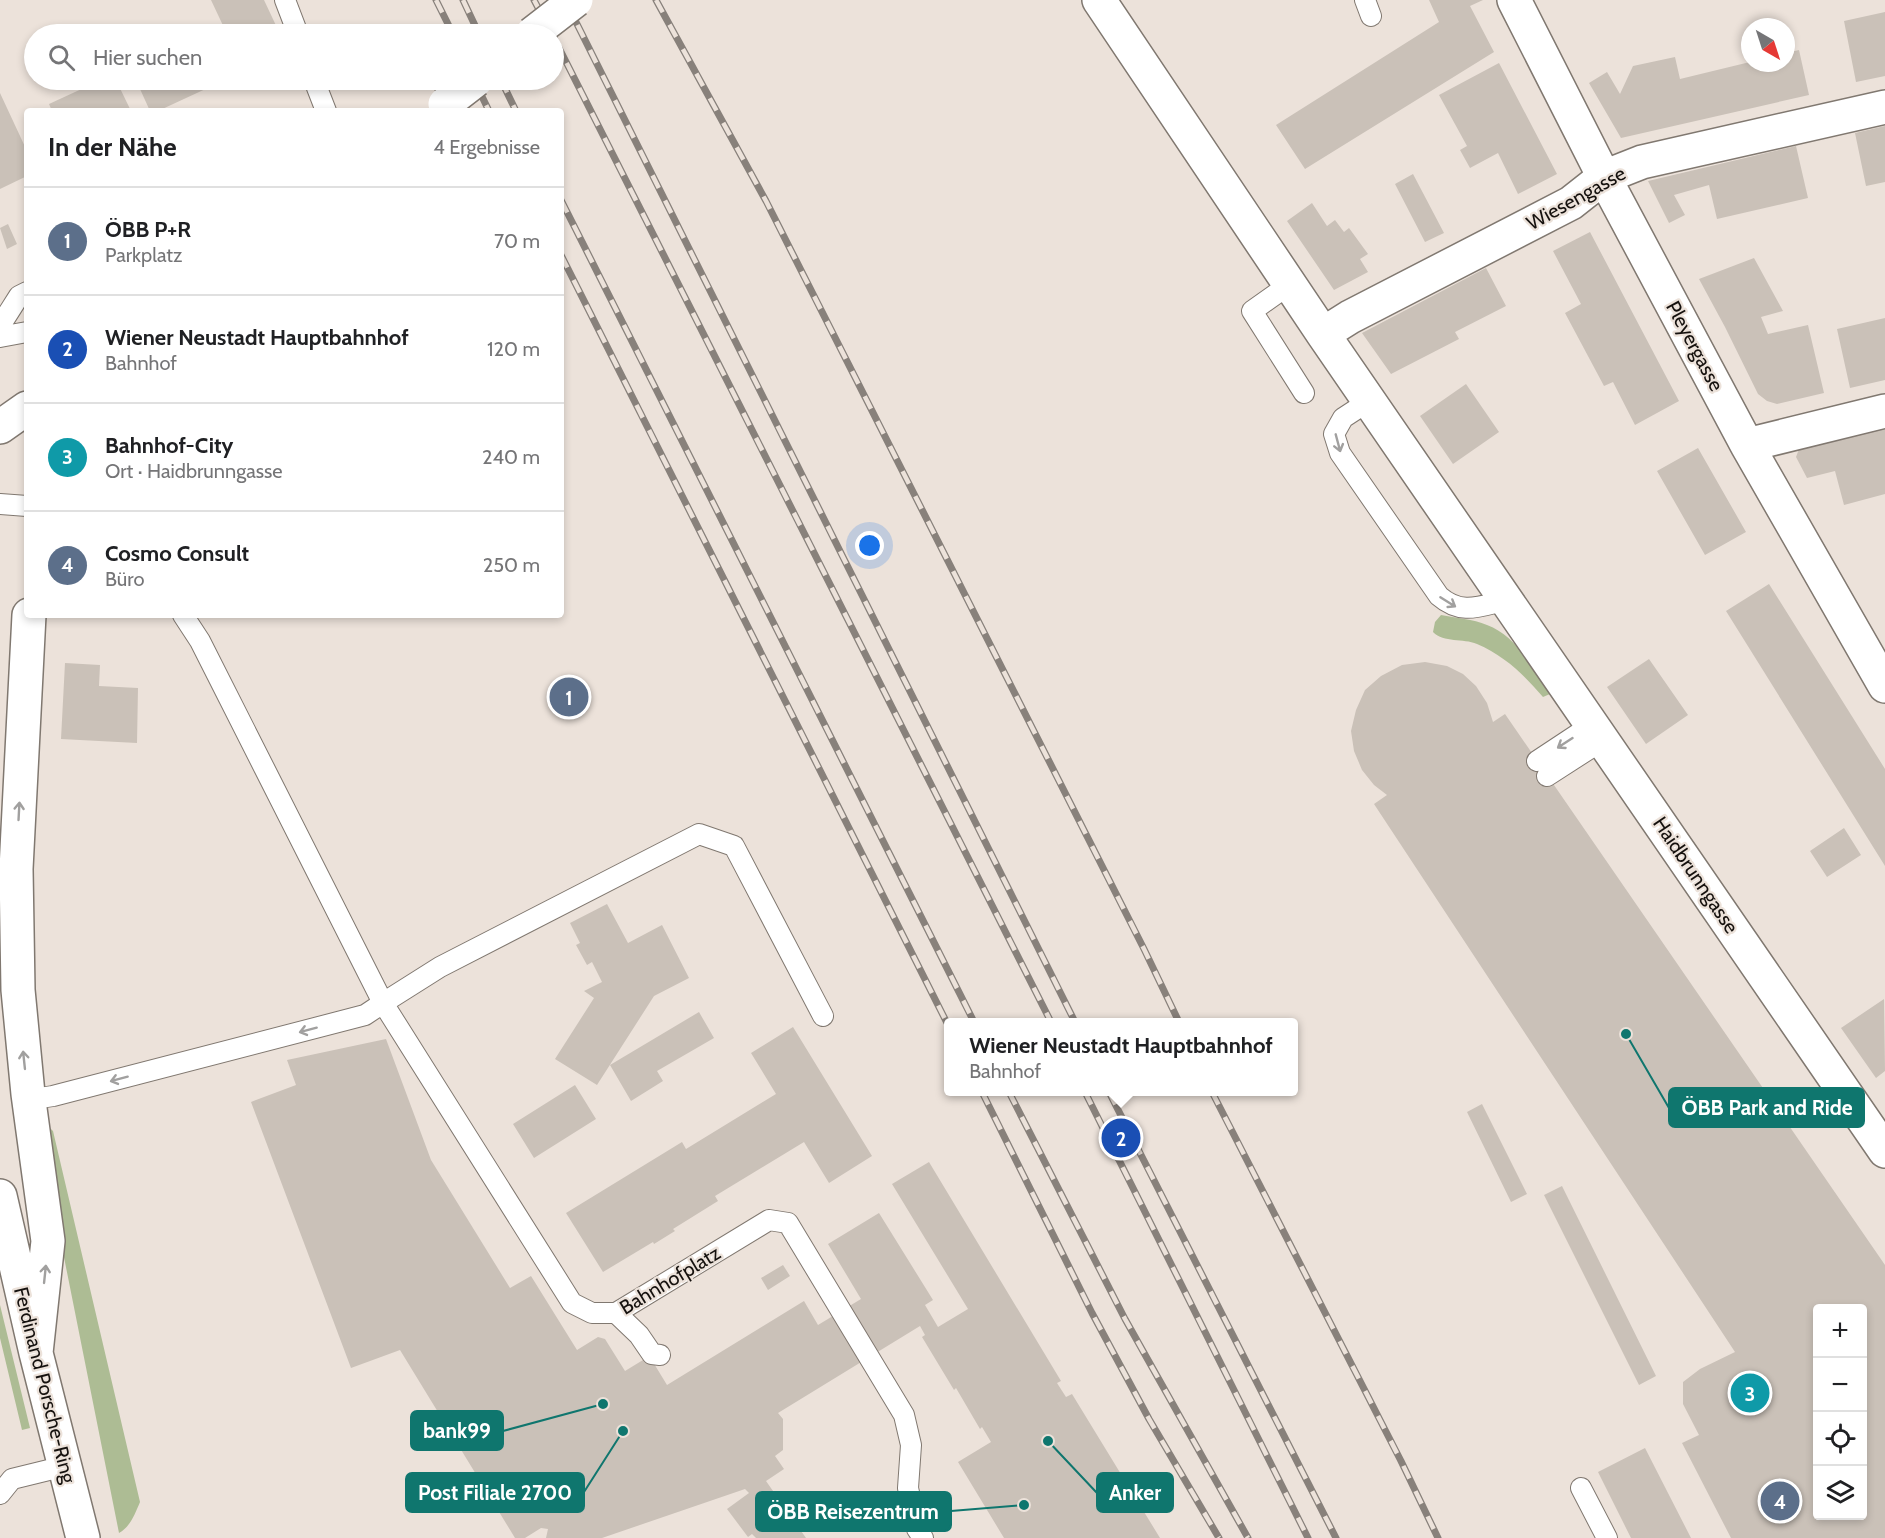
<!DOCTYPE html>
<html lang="de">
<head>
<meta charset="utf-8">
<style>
	:root { --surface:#fff; --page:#f2f2f2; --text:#202124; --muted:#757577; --line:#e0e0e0; --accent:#955223 }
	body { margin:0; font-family:Cabin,sans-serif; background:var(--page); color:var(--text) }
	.controls { position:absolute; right:18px; bottom:18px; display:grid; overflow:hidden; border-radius:6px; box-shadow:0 3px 9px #0003 }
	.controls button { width:54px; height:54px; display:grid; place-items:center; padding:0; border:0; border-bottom:2px solid var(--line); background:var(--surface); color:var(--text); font:30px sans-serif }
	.compass { position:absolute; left:1741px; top:18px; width:54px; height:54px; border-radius:50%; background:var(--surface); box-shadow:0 3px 9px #0003; rotate:141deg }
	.you { position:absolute; left:870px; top:546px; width:21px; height:21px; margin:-15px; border:4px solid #fff; border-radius:50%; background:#1a73e8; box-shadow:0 0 0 9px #1a73e833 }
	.badge { display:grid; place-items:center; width:39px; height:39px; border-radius:50%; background:var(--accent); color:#fff; font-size:20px; font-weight:700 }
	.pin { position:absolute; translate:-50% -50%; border:3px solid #fff; box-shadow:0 2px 6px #0006 }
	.popup { position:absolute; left:944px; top:1018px; width:354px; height:78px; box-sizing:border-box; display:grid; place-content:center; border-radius:6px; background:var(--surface); filter:drop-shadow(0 2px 4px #0005); font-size:20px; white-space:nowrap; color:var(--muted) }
	.popup b { font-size:22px; color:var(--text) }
	.popup::after { content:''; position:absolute; left:50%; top:100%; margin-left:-12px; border:12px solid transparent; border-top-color:var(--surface) }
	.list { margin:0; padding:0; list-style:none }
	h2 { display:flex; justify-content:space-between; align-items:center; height:78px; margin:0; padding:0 24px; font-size:26px }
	h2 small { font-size:20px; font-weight:400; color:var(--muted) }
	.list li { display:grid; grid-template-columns:39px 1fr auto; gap:18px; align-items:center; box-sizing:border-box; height:108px; padding:0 24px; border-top:2px solid var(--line) }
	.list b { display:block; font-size:22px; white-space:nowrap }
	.list p { margin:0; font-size:20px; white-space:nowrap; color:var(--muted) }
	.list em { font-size:20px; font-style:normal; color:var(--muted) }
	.icon { flex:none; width:33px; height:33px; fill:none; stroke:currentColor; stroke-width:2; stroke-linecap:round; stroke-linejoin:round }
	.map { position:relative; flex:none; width:1885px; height:1538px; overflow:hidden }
	.search { position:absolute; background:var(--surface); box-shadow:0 3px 9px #0003; left:24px; top:24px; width:540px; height:66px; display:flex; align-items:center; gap:15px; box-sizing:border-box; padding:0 21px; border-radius:33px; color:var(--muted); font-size:22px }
	.panel { position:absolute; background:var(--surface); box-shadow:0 3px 9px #0003; left:24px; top:108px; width:540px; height:510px; border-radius:6px }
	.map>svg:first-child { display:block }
	.green { fill:#adbc94 }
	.building { fill:#cac1b8; fill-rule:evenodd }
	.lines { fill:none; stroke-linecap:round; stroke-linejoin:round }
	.service-casing { stroke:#807870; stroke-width:22 }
	.minor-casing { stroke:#807870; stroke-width:36 }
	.tertiary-casing { stroke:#807870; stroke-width:36 }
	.primary-casing { stroke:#807870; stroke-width:36 }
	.service { stroke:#fff; stroke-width:20 }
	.minor { stroke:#fff; stroke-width:33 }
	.tertiary { stroke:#fff; stroke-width:33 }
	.primary { stroke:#fff; stroke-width:33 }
	.rail-casing { stroke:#88817b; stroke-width:7 }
	.rail { stroke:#ece2da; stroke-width:4.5; stroke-dasharray:14; stroke-linecap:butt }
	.primary-bridge-casing { stroke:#807870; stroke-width:36; stroke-linecap:butt }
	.primary-bridge { stroke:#fff; stroke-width:33 }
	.oneway { stroke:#a1a09f }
	.labels { text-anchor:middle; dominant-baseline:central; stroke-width:4.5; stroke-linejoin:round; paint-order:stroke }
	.street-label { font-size:20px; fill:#15110e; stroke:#ece2da }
	.leader { fill:none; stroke:#0f766e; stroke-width:2 }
	.callout-dot { fill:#0f766e; stroke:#ece2da; stroke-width:2 }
	.callout { fill:#0f766e; stroke:#0f766e; stroke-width:2 }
	.callout-label { font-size:21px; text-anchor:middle; font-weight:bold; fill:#fff }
</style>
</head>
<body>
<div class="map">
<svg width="1885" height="1538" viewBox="0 0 1885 1538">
	<rect width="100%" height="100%" fill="#ece2da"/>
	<!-- green -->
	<path class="green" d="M1441,615C1456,618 1473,619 1487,625C1517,636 1533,669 1550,694L1543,697C1524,675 1505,656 1477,644C1463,638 1444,643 1433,632L1435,622Z
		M42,1120L53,1131L140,1502C135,1514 130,1527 119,1533L50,1187Z
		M0,1305L30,1428L22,1430L0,1338Z"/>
	<!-- building -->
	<path class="building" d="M211,0H264L280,34H227Z
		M1429,0H1483L1470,6L1494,52L1305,169L1276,125L1439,22Z
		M1885,12V76L1856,82L1844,21Z
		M1799,50L1809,95L1621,138L1589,83L1607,72L1620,94L1633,66L1675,57L1680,79L1750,62L1786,63V53Z
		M1499,63L1557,174L1518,194L1498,153L1470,168L1460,150L1467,146L1439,95Z
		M101,80H116L131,111H52L49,104Z
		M161,80H225L158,111H150L140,89Z
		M0,93L27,151V176L0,189Z
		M1885,126V182L1866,186L1855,133Z
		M1796,146L1808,198L1717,219L1709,185L1674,195L1685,215L1669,223L1648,181Z
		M1413,174L1444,233L1425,242L1395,184Z
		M1312,203L1327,226L1335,220L1344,232L1349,228L1368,254L1360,259L1368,272L1334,290L1287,221Z
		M8,224L17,244L7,249L0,228Z
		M1590,232L1679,401L1635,425L1613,382L1604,386L1565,313L1581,304L1553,251Z
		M1754,258L1783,311L1761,317L1768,334L1808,325L1824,393L1777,404L1767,401L1758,394L1725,327L1699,279Z
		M1486,268L1506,306L1455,332L1459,339L1391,374L1362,333Z
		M1885,318V380L1850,388L1837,329Z
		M1466,384L1499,432L1453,464L1420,416Z
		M1885,426V494L1844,505L1835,471L1807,478L1796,457L1799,449Z
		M1698,448L1746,532L1705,555L1657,471Z
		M1769,584L1885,769V866L1726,611Z
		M1649,659L1688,715L1646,744L1607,687Z
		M1425,662L1447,666L1463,674L1476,686L1487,703L1493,722L1505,714L1885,1265V1538H1731L1682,1443L1699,1435L1683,1404V1382L1700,1369L1735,1352L1374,804L1387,795L1374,785L1362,770L1354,751L1351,731L1356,710L1365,690L1381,676L1402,665ZM1818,1308H1862V1516H1818Z
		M65,663L100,665L99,686L138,688L137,743L61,739Z
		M1844,828L1861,855L1827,877L1810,851Z
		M607,904L628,943L662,925L689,978L654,996L597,1085L555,1059L594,998L584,991L602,982L592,962L587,965L576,945L580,943L570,923Z
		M1884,999L1885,1071L1876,1078L1841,1028Z
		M699,1012L714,1038L657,1071L663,1081L631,1101L610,1065Z
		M793,1027L872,1156L829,1183L804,1142L715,1196L718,1201L673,1229L675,1231L654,1244L653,1242L603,1272L566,1213L682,1142L686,1149L776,1094L751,1053Z
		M386,1039L431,1160L510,1288L531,1276L577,1350L598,1337L605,1339L625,1371L643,1360L653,1362L667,1385L804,1301L818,1325L861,1299L828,1244L879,1213L933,1300L925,1305L938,1327L968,1309L892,1184L929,1162L1061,1381L1057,1383L1066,1397L1072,1394L1160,1538H1004L958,1462L991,1442L982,1427L980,1429L956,1388L954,1390L922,1337L925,1335L920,1326L778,1413L783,1419V1450L775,1456L784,1469L766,1481L806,1538H756L752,1534L748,1537L727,1509L749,1493L745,1489L602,1538H546L548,1529L541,1528L525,1538H515L400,1350L351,1368L251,1102L296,1085L287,1060Z
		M575,1085L596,1119L534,1158L513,1124Z
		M1482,1104L1527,1194L1511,1202L1467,1112Z
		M1562,1186L1656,1376L1639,1385L1544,1195Z
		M783,1265L790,1276L768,1290L761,1278Z
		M1645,1448L1691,1538H1631L1598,1472Z"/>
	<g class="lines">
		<defs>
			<path id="service" d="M285,0L298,34
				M1365,0L1371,16
				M314,80L326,111
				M1290,284L1252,311L1304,393
				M0,326L19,296L27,292
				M0,337L27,332
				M1369,401L1343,418L1334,434L1340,453L1439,596C1462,616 1480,606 1507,600
				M0,504L27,506
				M183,615L200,641L383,1003L440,967L699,834L734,846L823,1016
				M1537,761L1593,724
				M1547,776L1603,740
				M28,1094L40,1098L53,1096L365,1015L383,1003L572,1303L592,1313H616L769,1220L788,1223L904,1415L911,1445L908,1488L917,1529L923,1538
				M616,1313L639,1335L652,1354L660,1355
				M1581,1488L1607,1538
				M0,1494L12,1479L65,1466"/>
			<path id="minor" d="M1099,0L1323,334L1885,1151
				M1514,0L1604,177L1747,445L1885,686
				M1323,334L1350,317L1571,203L1604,177L1642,162L1885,107
				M1747,445L1885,411"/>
			<path id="tertiary" d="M29,615L16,869L18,990L28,1094L48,1241L36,1353
				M0,1196L36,1353L83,1538"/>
			<path id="primary" d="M0,427L27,408"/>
		</defs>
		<!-- service casing -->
		<use href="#service" class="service-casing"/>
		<!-- minor casing -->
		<use href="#minor" class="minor-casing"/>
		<!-- tertiary casing -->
		<use href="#tertiary" class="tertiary-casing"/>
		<!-- primary casing -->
		<use href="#primary" class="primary-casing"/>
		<!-- service -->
		<use href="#service" class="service"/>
		<!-- minor -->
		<use href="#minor" class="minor"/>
		<!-- tertiary -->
		<use href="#tertiary" class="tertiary"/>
		<!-- primary -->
		<use href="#primary" class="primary"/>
		<defs>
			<path id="rail" d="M436,0L453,34
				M463,0L479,34
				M534,0L552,34
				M565,0L1075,1022
				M656,0L766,201L1144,949L1179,1022
				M554,38L1051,1022
				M474,80L489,111
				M501,80L516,111
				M561,200L974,1022
				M561,255L948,1025
				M982,1092L1092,1313L1149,1419L1219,1538
				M1009,1092L1125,1319L1248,1538
				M1085,1092L1308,1538
				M1109,1092L1336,1538
				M1212,1092L1401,1461L1438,1538"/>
		</defs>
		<!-- rail casing -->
		<use href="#rail" class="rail-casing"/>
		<!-- rail -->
		<use href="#rail" class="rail"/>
		<defs>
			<path id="primary-bridge" d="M532,34L576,0
				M445,104L476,80"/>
		</defs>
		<!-- primary-bridge casing -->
		<use href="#primary-bridge" class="primary-bridge-casing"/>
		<!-- primary-bridge -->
		<use href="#primary-bridge" class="primary-bridge"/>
	</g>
	<!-- one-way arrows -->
	<defs><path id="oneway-shaft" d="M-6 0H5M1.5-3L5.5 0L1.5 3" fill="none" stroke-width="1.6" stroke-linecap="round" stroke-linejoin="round" transform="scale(1.5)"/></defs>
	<g class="oneway">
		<use href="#oneway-shaft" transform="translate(1338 443) rotate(75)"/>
		<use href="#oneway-shaft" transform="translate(1448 602) rotate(32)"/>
		<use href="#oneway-shaft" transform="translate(1565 743) rotate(147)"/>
		<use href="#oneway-shaft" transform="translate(19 811) rotate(-87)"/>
		<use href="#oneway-shaft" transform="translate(308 1030) rotate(165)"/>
		<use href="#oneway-shaft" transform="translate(24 1060) rotate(-96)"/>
		<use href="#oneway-shaft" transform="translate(119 1079) rotate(165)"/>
		<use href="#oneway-shaft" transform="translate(45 1274) rotate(-84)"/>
	</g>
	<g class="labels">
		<!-- street labels -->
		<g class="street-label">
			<text transform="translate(1576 198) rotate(-29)">Wiesengasse</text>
			<text transform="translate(1695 346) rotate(62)">Pleyergasse</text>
			<text transform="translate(1696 875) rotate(56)">Haidbrunngasse</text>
			<text transform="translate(670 1280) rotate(-31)">Bahnhofplatz</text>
			<text transform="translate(45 1385) rotate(76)">Ferdinand Porsche-Ring</text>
		</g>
	</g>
	<!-- callouts -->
	<path class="leader" d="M1626 1034L1669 1108M603 1404L503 1431M623 1431L584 1492M1048 1441L1097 1493M1024 1505L951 1511"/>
	<g class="callout-dot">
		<circle cx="1626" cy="1034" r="6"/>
		<circle cx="603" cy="1404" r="6"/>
		<circle cx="623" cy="1431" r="6"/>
		<circle cx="1048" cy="1441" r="6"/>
		<circle cx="1024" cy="1505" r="6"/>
	</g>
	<g class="callout">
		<rect x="1669" y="1088" width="195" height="39" rx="6"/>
		<rect x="411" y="1411" width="92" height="39" rx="6"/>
		<rect x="406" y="1473" width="178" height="39" rx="6"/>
		<rect x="1097" y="1473" width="76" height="39" rx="6"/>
		<rect x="756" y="1492" width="195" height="39" rx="6"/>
	</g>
	<g class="callout-label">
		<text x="1767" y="1115">ÖBB Park and Ride</text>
		<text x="457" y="1438">bank99</text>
		<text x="495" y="1500">Post Filiale 2700</text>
		<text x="1135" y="1500">Anker</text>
		<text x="853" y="1519">ÖBB Reisezentrum</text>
	</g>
</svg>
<div class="controls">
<button>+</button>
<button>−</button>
<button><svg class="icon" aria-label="locate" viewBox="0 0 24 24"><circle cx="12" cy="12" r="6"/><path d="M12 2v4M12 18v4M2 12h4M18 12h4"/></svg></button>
<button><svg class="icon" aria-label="layers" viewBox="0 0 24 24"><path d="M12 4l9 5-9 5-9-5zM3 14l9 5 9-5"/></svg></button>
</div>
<svg class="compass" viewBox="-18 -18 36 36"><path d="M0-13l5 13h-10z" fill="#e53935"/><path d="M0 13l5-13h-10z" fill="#757577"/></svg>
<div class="you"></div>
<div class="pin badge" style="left:569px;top:697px;background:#5c6f8a">1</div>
<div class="pin badge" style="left:1121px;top:1138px;background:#1a4fb4">2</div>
<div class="popup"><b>Wiener Neustadt Hauptbahnhof</b>Bahnhof</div>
<div class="pin badge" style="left:1750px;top:1393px;background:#0f9aa8">3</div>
<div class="pin badge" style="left:1780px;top:1501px;background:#5c6f8a">4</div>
<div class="search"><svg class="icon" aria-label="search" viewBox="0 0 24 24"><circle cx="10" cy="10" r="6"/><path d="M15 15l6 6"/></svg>Hier suchen</div>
<section class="panel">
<h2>In der Nähe<small>4 Ergebnisse</small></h2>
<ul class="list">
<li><span class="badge" style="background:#5c6f8a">1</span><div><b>ÖBB P+R</b><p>Parkplatz</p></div><em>70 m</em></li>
<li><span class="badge" style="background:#1a4fb4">2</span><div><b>Wiener Neustadt Hauptbahnhof</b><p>Bahnhof</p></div><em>120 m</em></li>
<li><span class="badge" style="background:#0f9aa8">3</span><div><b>Bahnhof-City</b><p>Ort · Haidbrunngasse</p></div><em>240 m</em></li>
<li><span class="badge" style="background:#5c6f8a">4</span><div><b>Cosmo Consult</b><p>Büro</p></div><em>250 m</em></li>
</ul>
</section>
</div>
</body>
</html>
